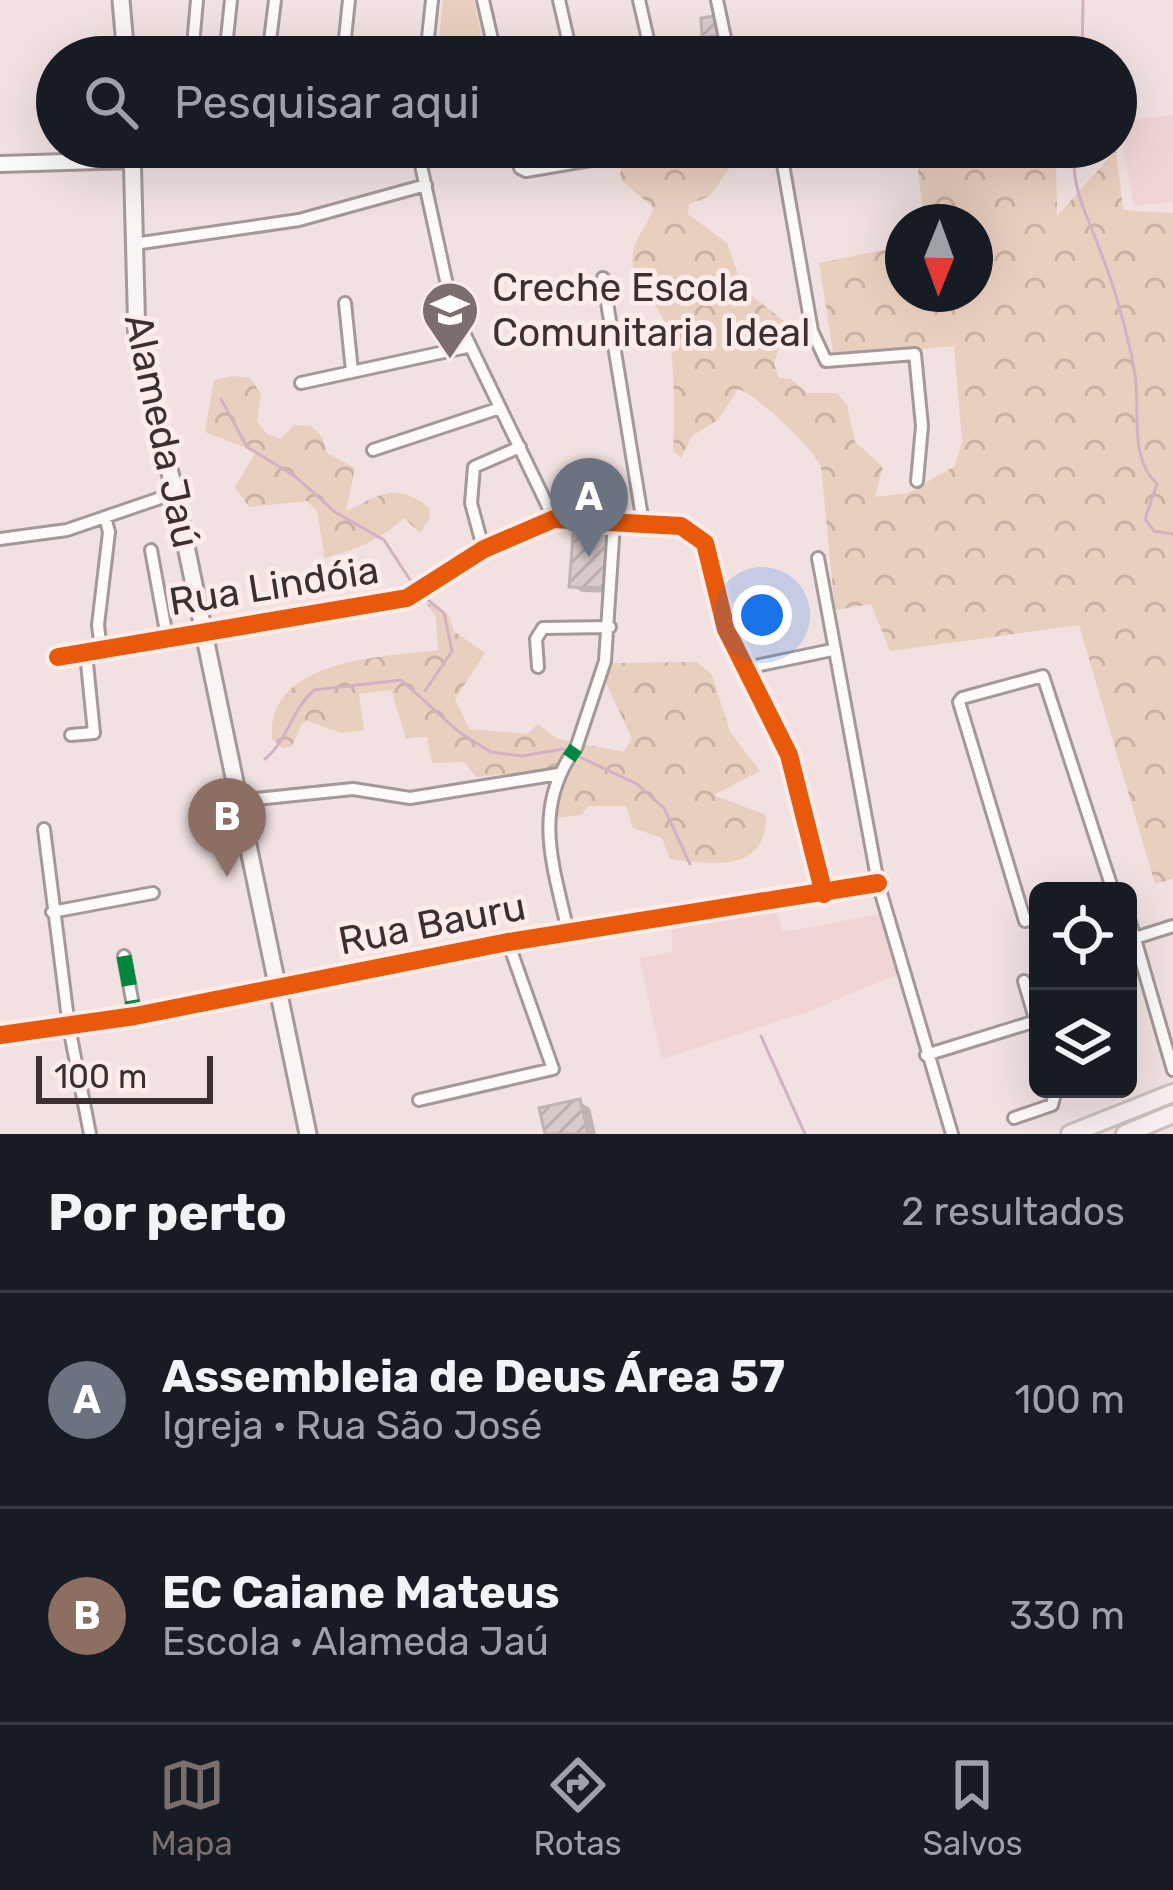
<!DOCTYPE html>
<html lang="pt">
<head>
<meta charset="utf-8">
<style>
	:root { --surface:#171b24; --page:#242831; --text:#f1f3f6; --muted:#9ea1a6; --line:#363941; --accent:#7b6e6d }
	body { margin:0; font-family:Rubik,sans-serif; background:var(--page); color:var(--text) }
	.controls { position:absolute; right:36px; bottom:36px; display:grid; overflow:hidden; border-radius:18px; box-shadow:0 12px 48px #0002 }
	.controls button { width:108px; height:108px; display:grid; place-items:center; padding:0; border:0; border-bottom:3px solid var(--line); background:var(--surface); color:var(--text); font:60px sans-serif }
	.compass { position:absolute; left:885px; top:204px; width:108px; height:108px; border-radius:50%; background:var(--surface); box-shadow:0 12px 48px #0002; rotate:181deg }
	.scale { position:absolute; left:36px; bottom:30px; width:177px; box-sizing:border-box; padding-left:12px; border:6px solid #3b302f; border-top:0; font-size:33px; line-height:42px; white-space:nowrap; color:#3b302f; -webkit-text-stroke:9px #fdecea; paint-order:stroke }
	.you { position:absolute; left:762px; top:615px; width:42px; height:42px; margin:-30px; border:9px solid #fff; border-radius:50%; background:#1a73e8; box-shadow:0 0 0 18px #1a73e833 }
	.badge { display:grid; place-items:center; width:78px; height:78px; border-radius:50%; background:var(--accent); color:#fff; font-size:39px; font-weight:700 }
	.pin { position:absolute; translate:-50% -99px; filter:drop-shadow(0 3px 6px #0008) }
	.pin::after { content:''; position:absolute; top:63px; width:42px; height:36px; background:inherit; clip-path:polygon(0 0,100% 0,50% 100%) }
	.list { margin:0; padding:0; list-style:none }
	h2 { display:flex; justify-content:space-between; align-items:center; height:156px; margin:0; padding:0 48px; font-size:51px }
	h2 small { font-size:39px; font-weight:400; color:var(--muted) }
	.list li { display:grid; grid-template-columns:78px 1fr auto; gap:36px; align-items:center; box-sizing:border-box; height:216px; padding:0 48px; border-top:3px solid var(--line) }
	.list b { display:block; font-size:45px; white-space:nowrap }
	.list p { margin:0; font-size:39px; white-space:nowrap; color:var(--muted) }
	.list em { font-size:39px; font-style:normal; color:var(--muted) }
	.icon { flex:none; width:66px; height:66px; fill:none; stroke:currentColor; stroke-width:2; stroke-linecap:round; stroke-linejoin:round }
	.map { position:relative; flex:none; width:1173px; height:1134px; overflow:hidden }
	.search { position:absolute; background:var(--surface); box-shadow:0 12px 48px #0002; left:36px; right:36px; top:36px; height:132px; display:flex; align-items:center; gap:30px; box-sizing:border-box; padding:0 42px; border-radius:66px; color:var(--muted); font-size:45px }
	.sheet { height:588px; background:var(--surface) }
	nav { display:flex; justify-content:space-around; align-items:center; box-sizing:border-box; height:168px; border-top:3px solid var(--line); background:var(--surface); font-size:33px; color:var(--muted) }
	nav a { display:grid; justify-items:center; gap:6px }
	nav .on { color:var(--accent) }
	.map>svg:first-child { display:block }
	.built { fill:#f1d5d4 }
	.forest { fill:url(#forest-crowns) }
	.green { fill:#e9cfbe }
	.shadow { fill:#0003 }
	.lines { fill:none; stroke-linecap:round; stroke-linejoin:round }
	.stream { stroke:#d4b0c4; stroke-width:3 }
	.building { fill:url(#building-hatch); stroke:#c0b4b2; stroke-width:3 }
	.minor-casing { stroke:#a49898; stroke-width:16 }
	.tertiary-casing { stroke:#a49898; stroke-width:20 }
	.secondary-casing { stroke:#a49898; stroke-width:21 }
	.primary-casing { stroke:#c8c0bf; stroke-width:22 }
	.minor { stroke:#fdfafa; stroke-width:10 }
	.tertiary { stroke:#fdfafa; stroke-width:14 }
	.secondary { stroke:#faf5f5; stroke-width:15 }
	.primary { stroke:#f7eef0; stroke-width:16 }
	.quiet { stroke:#00873e; stroke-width:15; stroke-dasharray:30 15; stroke-linecap:butt }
	.cycleway-casing { stroke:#fdecea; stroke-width:26 }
	.cycleway { stroke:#e8590c; stroke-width:18 }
	.labels { text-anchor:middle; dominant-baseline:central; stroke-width:10; stroke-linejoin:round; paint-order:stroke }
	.poi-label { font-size:39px; fill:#3b302f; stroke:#fdecea; text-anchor:start }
	.street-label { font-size:39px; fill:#3b302f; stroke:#fdecea }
</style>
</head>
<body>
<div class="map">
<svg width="1173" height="1134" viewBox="0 0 1173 1134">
	<defs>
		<pattern id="forest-crowns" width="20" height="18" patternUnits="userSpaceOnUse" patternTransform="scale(3)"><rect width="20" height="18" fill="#e9cfbe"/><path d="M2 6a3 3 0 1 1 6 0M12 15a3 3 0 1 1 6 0" fill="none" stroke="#c9b2a4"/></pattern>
		<pattern id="building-hatch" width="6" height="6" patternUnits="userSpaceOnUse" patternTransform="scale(3)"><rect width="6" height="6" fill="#d7cac8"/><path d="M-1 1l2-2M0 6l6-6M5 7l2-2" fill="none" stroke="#b9aeac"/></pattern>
	</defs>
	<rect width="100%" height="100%" fill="#f1e1e1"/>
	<!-- built -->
	<path class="built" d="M1173,115V202L1134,206L1118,122Z
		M776,908L783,932L881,914L899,974L807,1012L662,1059L639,958L672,952V928Z"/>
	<!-- forest -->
	<path class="forest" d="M697,147H758L735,160L710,196L689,204L688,214L727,243L743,289L788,324L774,363L779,378L791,379L807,393H837L847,405L855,442L883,467L875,497L908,493L955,466L962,441L954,346L834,358L819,263L903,246V294H975V222H924L916,153L940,161L961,147H1056L1057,216L1116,150L1123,210L1173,213V879L1155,884L1079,625L890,651L871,604L835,610L821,467C812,446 758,396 738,389L718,420L692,436L681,458L673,451C675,422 675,354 667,328C657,297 621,277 636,242C641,231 649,220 654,208L622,181L620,172L624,165Z
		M233,376L250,378L261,394L257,421L267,434L280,439L294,425L311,426L322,437L327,453L355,468L346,511C380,495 397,481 429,508L430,518L420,533L404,518C382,539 356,550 325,558L317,511L307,501L249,507L235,487L256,452L205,432L214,380Z
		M426,603L447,613L455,632L485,653L455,699L469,729L527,734L538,724L558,739L624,752L632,738L606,683L612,663L697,662L712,675L730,732L760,771L714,795L766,815C767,873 713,865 670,859L662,838L633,828L626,806H589L581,815L555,818L564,779L551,770L476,777L464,762L432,763L427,737L406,738L391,690L359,694L364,730L341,733L308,721L301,725L292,746L283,748L272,739C266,658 385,657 438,650L436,617Z"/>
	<!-- green -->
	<path class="green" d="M443,0H474L486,57H437Z"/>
	<!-- shadow -->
	<path class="shadow" d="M608,530L618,536L615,593L582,592L572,586Z
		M579,1102L590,1108L596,1134H548Z"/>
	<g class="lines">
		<!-- stream -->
		<path class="stream" d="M1082,57L1083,0
			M1074,147C1071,190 1087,214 1101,253C1114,285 1128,335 1134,369C1142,406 1127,456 1157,484L1145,519L1154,531L1173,534
			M221,399L247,447L296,477L335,512L384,540L416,589
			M423,596L444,613L452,651L425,691
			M265,759C289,739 291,710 314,690L401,680L459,732L491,752L522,756L563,749L637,784L664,808L690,864
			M761,1036L805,1134"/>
	</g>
	<!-- building -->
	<path class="building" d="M714,16L717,35L702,38L701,18Z
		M574,524L608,527L606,588L569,587Z
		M580,1099L588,1134H545L539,1108Z"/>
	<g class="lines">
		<defs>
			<path id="minor" d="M483,0L496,57
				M559,0L572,57
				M639,0L652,57
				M717,0L729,57
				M192,57L197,0
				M225,57L231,0
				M268,57L275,0
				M343,57L349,0
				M426,57L432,0
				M405,147H472
				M417,147L452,308L554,519
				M515,147L520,168L526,171L667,147
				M780,147L812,331L826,361L915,354L922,426L917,481
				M134,244L299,220L426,185
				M603,278L643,523
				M345,303L352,371
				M301,383L467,347
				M373,450L500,408
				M0,539L67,530L175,493
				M481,540L471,503L474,467L520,447
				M151,550L167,637
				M818,558L878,883L952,1134
				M101,650L98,625L109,532L105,517
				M58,657L407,598L484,549L554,519L681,526L705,543L726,629L789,755L824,894
				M538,667L536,639L543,628L610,627
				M746,668L832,650
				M71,735L94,733L86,653
				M576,748L605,661L614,523
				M236,801L353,789L410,798L559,774
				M44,829L69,1027L90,1134
				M52,912L153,893
				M1128,915L1173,1070
				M1038,917L1025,921L959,702L962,698L1043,676L1113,891
				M568,932C555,871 533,816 569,758
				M1135,938L1173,926
				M124,956L135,1016
				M1024,981L1038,1029
				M0,1035L135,1016L508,942L878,883
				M926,1055L1036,1021
				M419,1100L553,1069L508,942
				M1014,1118L1052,1105L1056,1089"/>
			<path id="tertiary" d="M0,164L133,160"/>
			<path id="secondary" d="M121,0L126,57
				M132,147L137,341L175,493L308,1134"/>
			<path id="primary" d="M1070,1134L1173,1093
				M1125,1134L1173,1114"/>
		</defs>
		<!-- minor casing -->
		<use href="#minor" class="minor-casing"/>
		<!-- tertiary casing -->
		<use href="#tertiary" class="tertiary-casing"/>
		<!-- secondary casing -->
		<use href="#secondary" class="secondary-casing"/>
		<!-- primary casing -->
		<use href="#primary" class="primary-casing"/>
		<!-- minor -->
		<use href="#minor" class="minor"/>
		<!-- tertiary -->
		<use href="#tertiary" class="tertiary"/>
		<!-- secondary -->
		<use href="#secondary" class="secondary"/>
		<!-- primary -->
		<use href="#primary" class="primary"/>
		<!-- quiet -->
		<path class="quiet" d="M569,758L576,748
			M124,956L135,1016"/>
		<defs>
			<path id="cycleway" d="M58,657L407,598L484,549L554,519L681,526L705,543L726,629L789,755L824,894
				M0,1035L135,1016L508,942L878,883"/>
		</defs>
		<!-- cycleway casing -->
		<use href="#cycleway" class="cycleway-casing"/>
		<!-- cycleway -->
		<use href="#cycleway" class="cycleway"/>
	</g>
	<!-- icons -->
	<defs>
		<symbol id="school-pin" viewBox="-11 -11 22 30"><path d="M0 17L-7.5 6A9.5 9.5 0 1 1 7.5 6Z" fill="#7b6e6d" stroke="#fdecea"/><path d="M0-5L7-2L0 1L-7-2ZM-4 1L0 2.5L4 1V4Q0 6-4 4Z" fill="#fff"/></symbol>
	</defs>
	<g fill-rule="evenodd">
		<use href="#school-pin" x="417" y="277" width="66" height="90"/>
	</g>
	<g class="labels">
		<!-- poi labels -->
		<g class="poi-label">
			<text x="492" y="288">Creche Escola<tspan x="492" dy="45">Comunitaria Ideal</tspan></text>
		</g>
		<!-- street labels -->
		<g class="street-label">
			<text transform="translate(162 431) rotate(78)">Alameda Jaú</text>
			<text transform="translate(274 586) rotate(-9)">Rua Lindóia</text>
			<text transform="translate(432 924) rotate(-11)">Rua Bauru</text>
		</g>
	</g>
</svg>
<div class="controls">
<button><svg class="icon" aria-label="locate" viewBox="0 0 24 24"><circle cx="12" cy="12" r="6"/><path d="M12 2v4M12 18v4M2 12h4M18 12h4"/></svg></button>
<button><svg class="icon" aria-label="layers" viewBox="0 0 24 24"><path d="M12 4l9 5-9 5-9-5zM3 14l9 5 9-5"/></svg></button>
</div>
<svg class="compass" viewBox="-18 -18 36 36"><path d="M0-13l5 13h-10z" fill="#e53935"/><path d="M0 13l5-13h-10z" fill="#9ea1a6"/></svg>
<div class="scale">100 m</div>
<div class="you"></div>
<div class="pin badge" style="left:589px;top:557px;background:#6b7280">A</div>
<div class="pin badge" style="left:227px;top:877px;background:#8d6e63">B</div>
<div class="search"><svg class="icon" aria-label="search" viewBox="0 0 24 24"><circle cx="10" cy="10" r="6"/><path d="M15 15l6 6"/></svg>Pesquisar aqui</div>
</div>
<section class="sheet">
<h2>Por perto<small>2 resultados</small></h2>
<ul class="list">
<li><span class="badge" style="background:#6b7280">A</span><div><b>Assembleia de Deus Área 57</b><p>Igreja · Rua São José</p></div><em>100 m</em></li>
<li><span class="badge" style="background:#8d6e63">B</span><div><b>EC Caiane Mateus</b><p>Escola · Alameda Jaú</p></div><em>330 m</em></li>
</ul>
</section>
<nav>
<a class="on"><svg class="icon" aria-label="map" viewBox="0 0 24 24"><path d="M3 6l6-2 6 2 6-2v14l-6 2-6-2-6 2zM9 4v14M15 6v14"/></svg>Mapa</a>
<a><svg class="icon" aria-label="directions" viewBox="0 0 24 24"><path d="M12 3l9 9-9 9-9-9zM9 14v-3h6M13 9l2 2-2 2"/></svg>Rotas</a>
<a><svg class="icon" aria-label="saved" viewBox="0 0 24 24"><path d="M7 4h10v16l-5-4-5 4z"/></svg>Salvos</a>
</nav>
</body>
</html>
